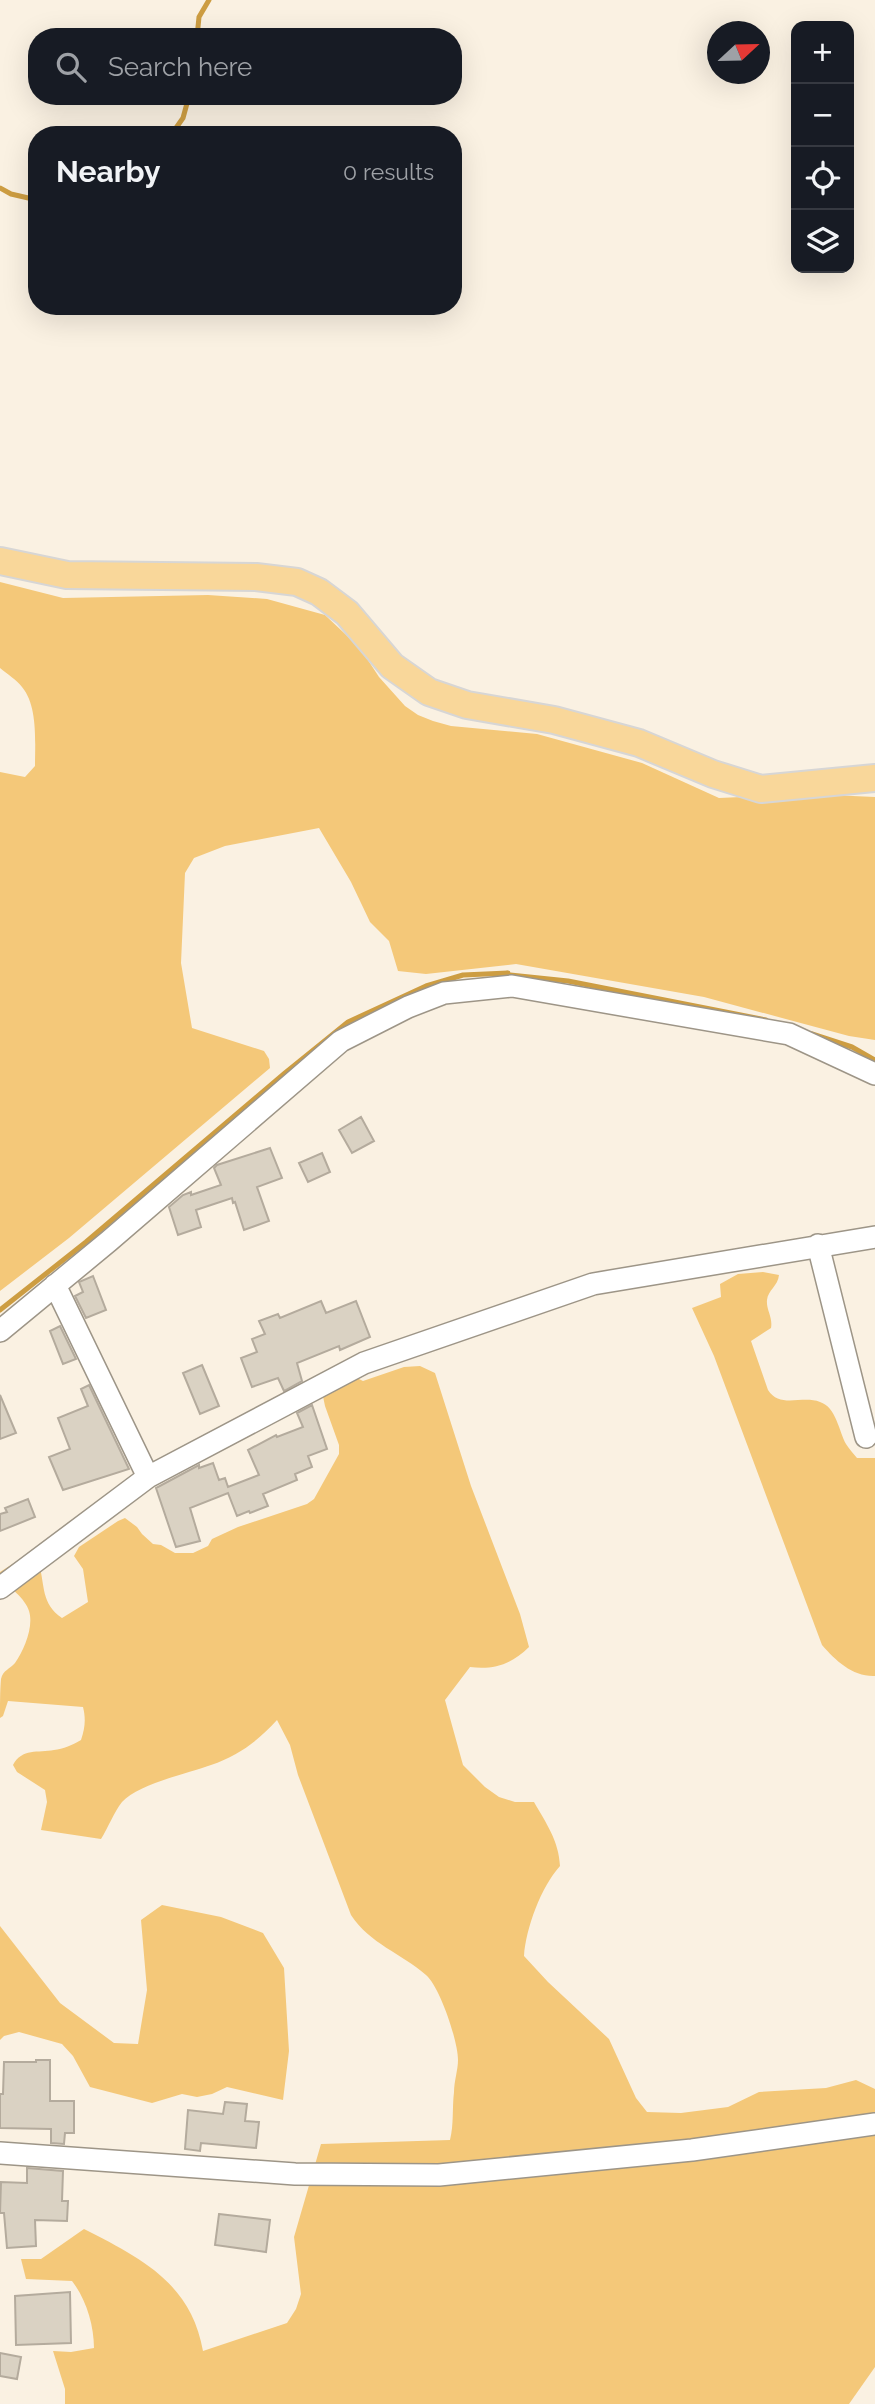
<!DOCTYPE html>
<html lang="en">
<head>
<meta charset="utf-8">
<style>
	:root { --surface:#171b24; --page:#242831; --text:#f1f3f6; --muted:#9ea1a6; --line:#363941 }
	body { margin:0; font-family:Raleway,sans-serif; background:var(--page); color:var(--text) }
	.controls { position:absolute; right:21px; top:21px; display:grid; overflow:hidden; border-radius:14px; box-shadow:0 7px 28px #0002 }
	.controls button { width:63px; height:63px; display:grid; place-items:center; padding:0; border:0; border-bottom:2px solid var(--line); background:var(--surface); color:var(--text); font:35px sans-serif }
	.compass { position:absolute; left:707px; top:21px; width:63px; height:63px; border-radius:50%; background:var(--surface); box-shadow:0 7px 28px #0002; rotate:68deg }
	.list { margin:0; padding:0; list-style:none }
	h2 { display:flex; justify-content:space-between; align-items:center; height:91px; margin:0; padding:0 28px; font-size:30px }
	h2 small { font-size:23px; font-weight:400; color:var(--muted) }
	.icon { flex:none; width:38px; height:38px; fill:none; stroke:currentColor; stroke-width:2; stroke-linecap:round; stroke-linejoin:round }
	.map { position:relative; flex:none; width:875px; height:2404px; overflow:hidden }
	.search { position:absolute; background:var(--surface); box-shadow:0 7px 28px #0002; left:28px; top:28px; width:434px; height:77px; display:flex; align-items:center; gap:18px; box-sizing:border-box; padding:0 24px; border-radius:28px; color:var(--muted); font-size:26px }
	.panel { position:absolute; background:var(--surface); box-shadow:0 7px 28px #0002; left:28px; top:126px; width:434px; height:189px; border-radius:28px }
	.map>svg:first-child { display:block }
	.green { fill:#f4c879 }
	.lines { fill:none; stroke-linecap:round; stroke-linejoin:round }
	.stream { stroke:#cd9d42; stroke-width:5 }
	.building { fill:#dad2c3; stroke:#b4ab9d; stroke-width:2 }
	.minor-casing { stroke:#9d9587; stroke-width:24 }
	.major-casing { stroke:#d7d6d5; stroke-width:30 }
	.minor { stroke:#fff; stroke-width:21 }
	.major { stroke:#f9d79a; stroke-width:26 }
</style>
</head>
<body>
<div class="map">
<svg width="875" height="2404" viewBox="0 0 875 2404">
	<rect width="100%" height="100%" fill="#faf1e2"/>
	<!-- green -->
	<path class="green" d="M0,582L63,598L208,595L267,599L325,615L360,648L379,677L405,706L418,715L433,721L451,726L537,734L642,763L719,798L808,794L875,797V1040L849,1036L704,997L516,964L426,974L398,971L389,941L370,922L351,882L319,828L225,846L194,858L185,873L181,963L192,1028L264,1051L269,1059L270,1068L69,1238L0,1291V772L25,777L35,766C35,742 38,706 22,687C17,680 7,674 0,668Z
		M763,1272L779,1275C778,1286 768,1290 767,1300C766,1310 773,1317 771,1328L751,1341L768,1390C780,1409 802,1395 820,1402C836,1407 839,1431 846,1444C849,1449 853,1453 857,1458H875V1676C853,1677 836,1661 822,1645L714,1356L692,1308L721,1297L720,1284L738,1274Z
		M420,1366L435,1373L471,1486L520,1614L529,1647C512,1664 494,1670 470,1667L445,1700L463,1765L485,1787L499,1797L515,1802H534C546,1823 559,1841 560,1866C541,1887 526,1928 524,1956L548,1982L609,2039L636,2098L647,2112L681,2113L728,2107L759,2092L826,2088L856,2080L875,2089V2367L849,2404H65V2389L53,2351L71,2352L94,2348C94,2325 86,2299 72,2281L26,2279L21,2259H41L84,2229C141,2258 191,2283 203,2351L287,2323L296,2309L301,2294L294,2237L321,2144L450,2140C454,2124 452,2109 454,2092C454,2081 458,2070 458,2060C458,2041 440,1987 426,1975C401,1953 370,1944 351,1915L298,1775L290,1745L277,1720C258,1741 239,1755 211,1765C189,1773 138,1784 122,1802C114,1812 108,1828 101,1839L41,1830L47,1802L45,1790L17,1772L13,1765C22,1748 38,1753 54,1750C63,1749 73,1745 81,1740C85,1728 86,1719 83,1707L8,1701L3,1716L0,1718C0,1706 0,1690 1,1679C3,1670 10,1669 15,1663C24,1650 34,1627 29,1611C26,1599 8,1586 0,1577V1572L25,1556L39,1564C45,1585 41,1604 62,1618L88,1602L83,1569L74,1556L79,1547L118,1521L125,1518L137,1527L142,1534L153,1544L161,1545L175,1553H193L208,1546L212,1539L238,1527L307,1504L314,1499L339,1454V1445L325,1406L320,1382L357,1378L363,1381L404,1367Z
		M162,1905L221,1917L263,1933L284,1968L289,2051L283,2100L227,2087L212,2094L197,2097L182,2094L152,2103L90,2087L73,2056L62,2044L19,2032L4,2036L0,2040V1926L60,2003L114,2043L138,2044L147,1990L141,1920Z"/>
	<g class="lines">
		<!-- stream -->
		<path class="stream" d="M197,37L199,17L209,0
			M171,135L183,118L189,96
			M0,188L11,194L37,200
			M812,1034L852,1047L875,1060
			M0,1310L86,1242L285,1073L348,1022L426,986L463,975L508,973L500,974L568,981L766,1020"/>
	</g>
	<!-- building -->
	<path class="building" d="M361,1117L374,1141L352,1153L339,1130Z
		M270,1148L282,1178L257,1187L269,1221L244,1230L235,1202L233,1203L232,1198L196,1210L201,1227L178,1235L169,1207L183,1195L191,1192V1195L221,1185L214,1168L217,1165Z
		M322,1153L330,1172L308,1182L299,1163Z
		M93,1276L106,1310L86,1318L75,1296L83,1292L79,1282Z
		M321,1301L326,1313L356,1301L370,1337L340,1350L339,1346L297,1363L302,1381L284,1391L278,1378L252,1387L241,1358L257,1352L252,1339L265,1334L259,1321L278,1314L280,1318Z
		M60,1326L76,1359L63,1364L50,1331Z
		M202,1365L219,1406L200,1414L183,1373Z
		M89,1385L129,1469L63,1490L49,1457L70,1449L58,1418L88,1406L81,1389Z
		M0,1395L16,1433L0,1439Z
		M312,1405L327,1449L308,1456L312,1467L295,1474L297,1480L263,1494L268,1506L250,1513L249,1511L237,1516L228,1493L190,1508L200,1541L176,1547L156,1488L199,1465V1468L213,1463L219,1480L225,1478L228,1487L259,1475L248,1450L276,1435L277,1437L303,1427L297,1413Z
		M28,1499L35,1517L0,1531V1514L7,1512L5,1508Z
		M36,2060H50V2101H74V2133H65L64,2144L51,2143V2129L0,2128V2094H3L4,2062H36Z
		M225,2102L247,2104L245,2121L259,2122L256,2148L201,2143L200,2151L185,2149L188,2110L223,2114Z
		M27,2168L63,2171L62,2201H68L67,2221L35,2220L36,2246L7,2248L4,2213H0L1,2182L27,2183Z
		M219,2214L270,2220L266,2252L215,2245Z
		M70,2292L71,2343L16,2345L15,2296Z
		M0,2353L21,2357L17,2379L0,2376Z"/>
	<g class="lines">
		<defs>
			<path id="minor" d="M818,1245L866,1437
				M55,1285L148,1477
				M0,1331L109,1241L341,1041L408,1007L444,993L512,986L789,1034L875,1074
				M0,1588L148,1477L364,1363L593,1284L875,1237
				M0,2153L295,2174L439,2175L692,2150L875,2124"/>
			<path id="major" d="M0,561L67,575L256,577L297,582L319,592L347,613L392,666L429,692L467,705L554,720L639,743L713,774L761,789L875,778"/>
		</defs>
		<!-- minor casing -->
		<use href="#minor" class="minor-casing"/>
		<!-- major casing -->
		<use href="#major" class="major-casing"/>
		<!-- minor -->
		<use href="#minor" class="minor"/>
		<!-- major -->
		<use href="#major" class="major"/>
	</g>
</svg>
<div class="controls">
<button>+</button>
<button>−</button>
<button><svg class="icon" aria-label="locate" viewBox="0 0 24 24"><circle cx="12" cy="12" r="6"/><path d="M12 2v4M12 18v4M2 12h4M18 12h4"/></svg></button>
<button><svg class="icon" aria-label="layers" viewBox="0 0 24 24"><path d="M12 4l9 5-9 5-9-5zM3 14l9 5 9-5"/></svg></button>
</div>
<svg class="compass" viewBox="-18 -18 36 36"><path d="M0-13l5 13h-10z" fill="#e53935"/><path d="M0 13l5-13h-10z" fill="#9ea1a6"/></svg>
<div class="search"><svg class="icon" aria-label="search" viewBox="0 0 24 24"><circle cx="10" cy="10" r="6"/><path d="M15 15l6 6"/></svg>Search here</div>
<section class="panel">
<h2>Nearby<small>0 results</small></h2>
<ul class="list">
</ul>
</section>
</div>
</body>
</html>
